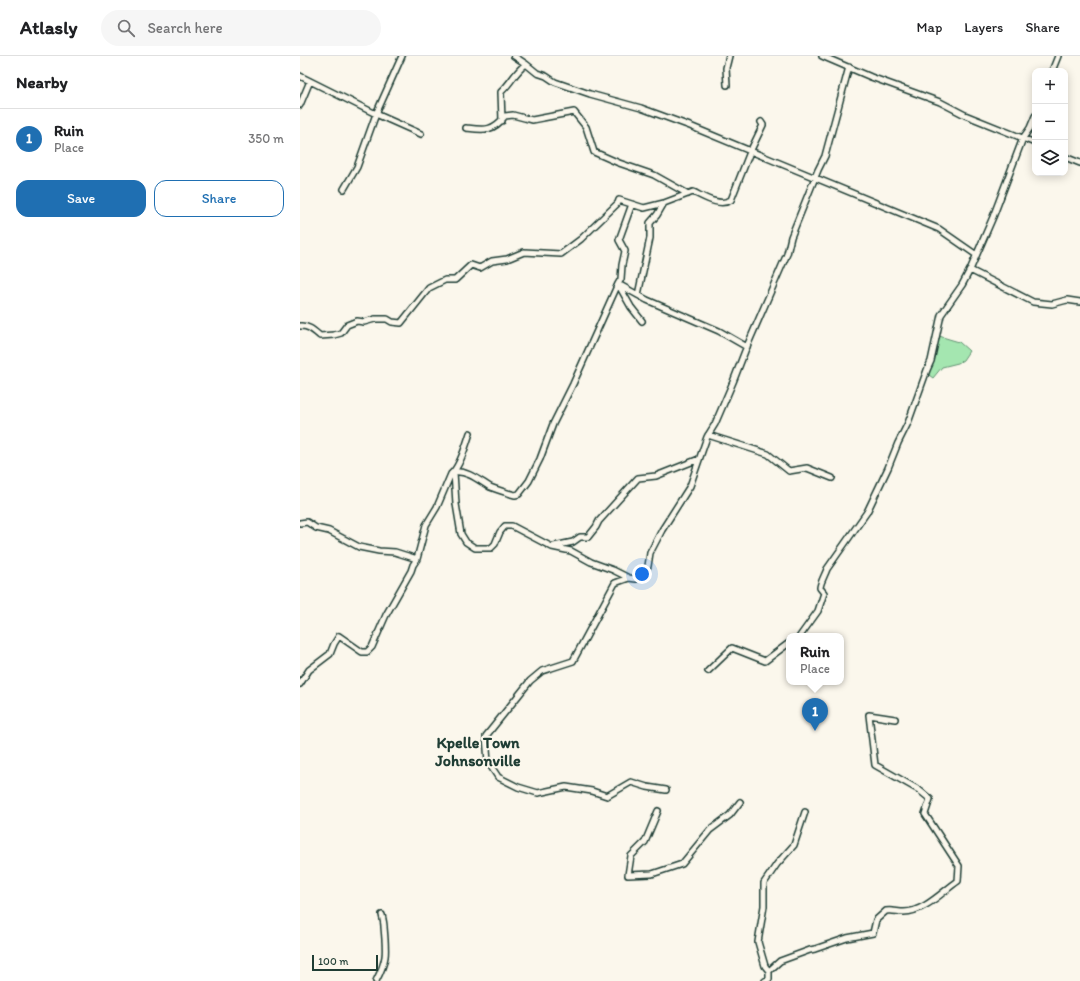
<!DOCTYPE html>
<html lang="en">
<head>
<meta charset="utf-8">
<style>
	:root { --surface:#fff; --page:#f6f6f6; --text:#202124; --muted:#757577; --line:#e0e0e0; --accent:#1f6fb2 }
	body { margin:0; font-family:Itim,sans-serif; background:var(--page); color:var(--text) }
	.controls { position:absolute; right:12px; top:12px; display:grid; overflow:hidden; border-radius:8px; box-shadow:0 2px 10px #0003 }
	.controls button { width:36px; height:36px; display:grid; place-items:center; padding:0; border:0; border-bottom:1px solid var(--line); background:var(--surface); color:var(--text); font:20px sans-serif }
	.scale { position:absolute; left:12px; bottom:10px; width:66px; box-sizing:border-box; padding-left:4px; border:2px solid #1f3d34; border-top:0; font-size:11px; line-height:14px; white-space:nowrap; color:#1f3d34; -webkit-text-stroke:3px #fbf7ec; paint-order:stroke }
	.you { position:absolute; left:342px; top:518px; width:14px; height:14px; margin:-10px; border:3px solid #fff; border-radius:50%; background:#1a73e8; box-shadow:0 0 0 6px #1a73e833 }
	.badge { display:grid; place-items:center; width:26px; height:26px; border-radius:50%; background:var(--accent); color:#fff; font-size:13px; font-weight:700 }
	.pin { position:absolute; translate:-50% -33px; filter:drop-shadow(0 1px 2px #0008) }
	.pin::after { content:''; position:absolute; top:21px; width:14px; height:12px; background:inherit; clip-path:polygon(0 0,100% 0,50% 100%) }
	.popup { position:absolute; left:486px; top:577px; width:58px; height:52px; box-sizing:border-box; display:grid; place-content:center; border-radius:8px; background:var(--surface); filter:drop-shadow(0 1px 3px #0005); font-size:13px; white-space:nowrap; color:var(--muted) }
	.popup b { font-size:15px; color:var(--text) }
	.popup::after { content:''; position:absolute; left:50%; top:100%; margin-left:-8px; border:8px solid transparent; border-top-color:var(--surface) }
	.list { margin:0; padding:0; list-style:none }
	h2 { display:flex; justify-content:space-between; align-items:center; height:52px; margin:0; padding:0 16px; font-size:17px }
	h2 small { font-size:13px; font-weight:400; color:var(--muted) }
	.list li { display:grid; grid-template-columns:26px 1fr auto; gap:12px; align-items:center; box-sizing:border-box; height:60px; padding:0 16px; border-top:1px solid var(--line) }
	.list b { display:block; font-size:15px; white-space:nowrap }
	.list p { margin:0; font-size:13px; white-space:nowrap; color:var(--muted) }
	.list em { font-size:13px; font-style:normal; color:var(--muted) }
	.actions { display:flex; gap:8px; padding:12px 16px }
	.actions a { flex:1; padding:9px 0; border:1px solid var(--accent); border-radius:12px; text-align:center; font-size:14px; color:var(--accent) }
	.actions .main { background:var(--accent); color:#fff }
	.icon { flex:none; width:22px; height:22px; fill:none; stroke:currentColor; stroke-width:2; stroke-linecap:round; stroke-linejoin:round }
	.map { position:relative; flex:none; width:780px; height:925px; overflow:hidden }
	header { display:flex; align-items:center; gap:24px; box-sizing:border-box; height:56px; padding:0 20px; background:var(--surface); border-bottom:1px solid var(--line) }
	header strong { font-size:19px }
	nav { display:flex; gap:22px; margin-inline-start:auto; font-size:14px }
	.search { width:280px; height:36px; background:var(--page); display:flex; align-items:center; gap:10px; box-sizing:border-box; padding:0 14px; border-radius:22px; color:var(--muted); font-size:15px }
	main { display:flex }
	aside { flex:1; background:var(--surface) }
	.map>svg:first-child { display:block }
	.green { fill:#a4e6b0; stroke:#629272 }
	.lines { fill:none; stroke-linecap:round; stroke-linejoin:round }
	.minor-casing { stroke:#1f3d34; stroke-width:8 }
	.minor { stroke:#fbf7ec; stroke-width:5 }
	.labels { text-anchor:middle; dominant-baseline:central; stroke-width:4; stroke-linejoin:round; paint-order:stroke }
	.quarter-label { font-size:16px; font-weight:bold; fill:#1f3d34; stroke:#fbf7ec }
</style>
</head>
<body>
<header>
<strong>Atlasly</strong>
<div class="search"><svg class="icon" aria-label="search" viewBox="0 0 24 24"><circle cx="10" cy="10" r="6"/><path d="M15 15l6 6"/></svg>Search here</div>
<nav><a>Map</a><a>Layers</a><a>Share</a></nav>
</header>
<main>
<aside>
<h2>Nearby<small></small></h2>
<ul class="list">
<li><span class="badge">1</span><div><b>Ruin</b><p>Place</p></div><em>350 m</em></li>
</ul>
<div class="actions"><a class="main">Save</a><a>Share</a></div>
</aside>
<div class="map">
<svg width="780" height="925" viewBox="0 0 780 925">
	<rect width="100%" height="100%" fill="#fbf7ec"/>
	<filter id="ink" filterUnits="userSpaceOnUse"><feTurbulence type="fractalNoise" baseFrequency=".025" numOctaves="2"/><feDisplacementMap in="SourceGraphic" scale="8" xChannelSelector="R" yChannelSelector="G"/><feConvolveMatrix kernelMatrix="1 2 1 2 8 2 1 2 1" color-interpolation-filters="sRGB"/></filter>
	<g filter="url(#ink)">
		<!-- green -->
		<path class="green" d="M639,280L659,286L669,295L663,304L658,307L642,311L633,322L626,317L632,306Z"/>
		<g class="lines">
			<defs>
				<path id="minor" d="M214,0L226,8
					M522,0L571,21L640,46L665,59L735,87
					M752,15L758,0
					M0,20L76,58L121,78
					M427,29L426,12L429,0
					M0,49L10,25
					M202,65L201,36C212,26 214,17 226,8L237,17L246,20L255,26L290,38L341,52L390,70L639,173L675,198
					M166,72C184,74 193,76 205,60L213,59L232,64L274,56L286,71L294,96L319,107L354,119L388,138
					M765,101L780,107
					M44,133L57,111L76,58L102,0
					M332,148L319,184L325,195L322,209L321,223L318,228L331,251L342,265
					M670,214L733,246L752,248L767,244L780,246
					M338,239L350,182V167L357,159L364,147L393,136C404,141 419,151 431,144L450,96L463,69L461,66
					M0,270C8,269 14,275 20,280L34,279L41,277L47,269L57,265L64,266L75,263H87L92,266L101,267L129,232L145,224H155L171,209L180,212L192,205L207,203L224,196L261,198L281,183L318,147L319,144L344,152L364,147
					M408,379L468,398L489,415L507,412L532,422
					M154,416L156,448L161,478L166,486L175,492H191L195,488L200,476L205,470H212L252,491L271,495L291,506L313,514L329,522L336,523L342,521L348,510L350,497L362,474L390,430L407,381L415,368L433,326L445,295L487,198L491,181L518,114L525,100L549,11
					M154,416C167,414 180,425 190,431C198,434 207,437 215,439L219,438L229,425L240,403L253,368L273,328L318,228L347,244L419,275L447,291
					M0,467L7,466L16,472L29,475L59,491L79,495L95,496L117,503
					M254,490L273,486L280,481H288L296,471L299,465L338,422L356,420L399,403
					M329,522L315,527L273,605L242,615L230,625L186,680L188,706L198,721L218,731L238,737L266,731L292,735L307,740L331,726L347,731L366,734
					M500,580L518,555L524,537L520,532C520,527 525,519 527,513L567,456L588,412L598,387L608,367L627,314L631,305L641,259L662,229L670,214L693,161L723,82L730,72L735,60
					M408,615L432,592L465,605L489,587
					M0,628L9,614L30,598L34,588L39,580L62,596H67L72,591L86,559L111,515L113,509L117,503L126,469L137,451L151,418C160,411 166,389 170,377
					M358,755L345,786L331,800L328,819L352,818L382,808L410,774L430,759L440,746
					M469,915L480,905L510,894L515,893L547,882L573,877L576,864L586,855C592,854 598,856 604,856C624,856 642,836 658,825L659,810L625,758L630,743L619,734L575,709L569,659L595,663
					M76,925C88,902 86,896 84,871C84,867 83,863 82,859
					M465,925L469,923V915L465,910L458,886L464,850V827L477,808L494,789L505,756"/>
			</defs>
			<!-- minor casing -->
			<use href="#minor" class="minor-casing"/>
			<!-- minor -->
			<use href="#minor" class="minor"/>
		</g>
	</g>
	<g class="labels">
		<!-- quarter labels -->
		<g class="quarter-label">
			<text x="178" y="686">Kpelle Town<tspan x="178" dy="18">Johnsonville</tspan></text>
		</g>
	</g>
</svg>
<div class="controls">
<button>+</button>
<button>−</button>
<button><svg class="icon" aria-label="layers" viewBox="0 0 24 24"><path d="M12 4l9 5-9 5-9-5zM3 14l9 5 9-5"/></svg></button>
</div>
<div class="scale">100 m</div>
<div class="you"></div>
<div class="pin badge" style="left:515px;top:675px">1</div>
<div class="popup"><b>Ruin</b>Place</div>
</div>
</main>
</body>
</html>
